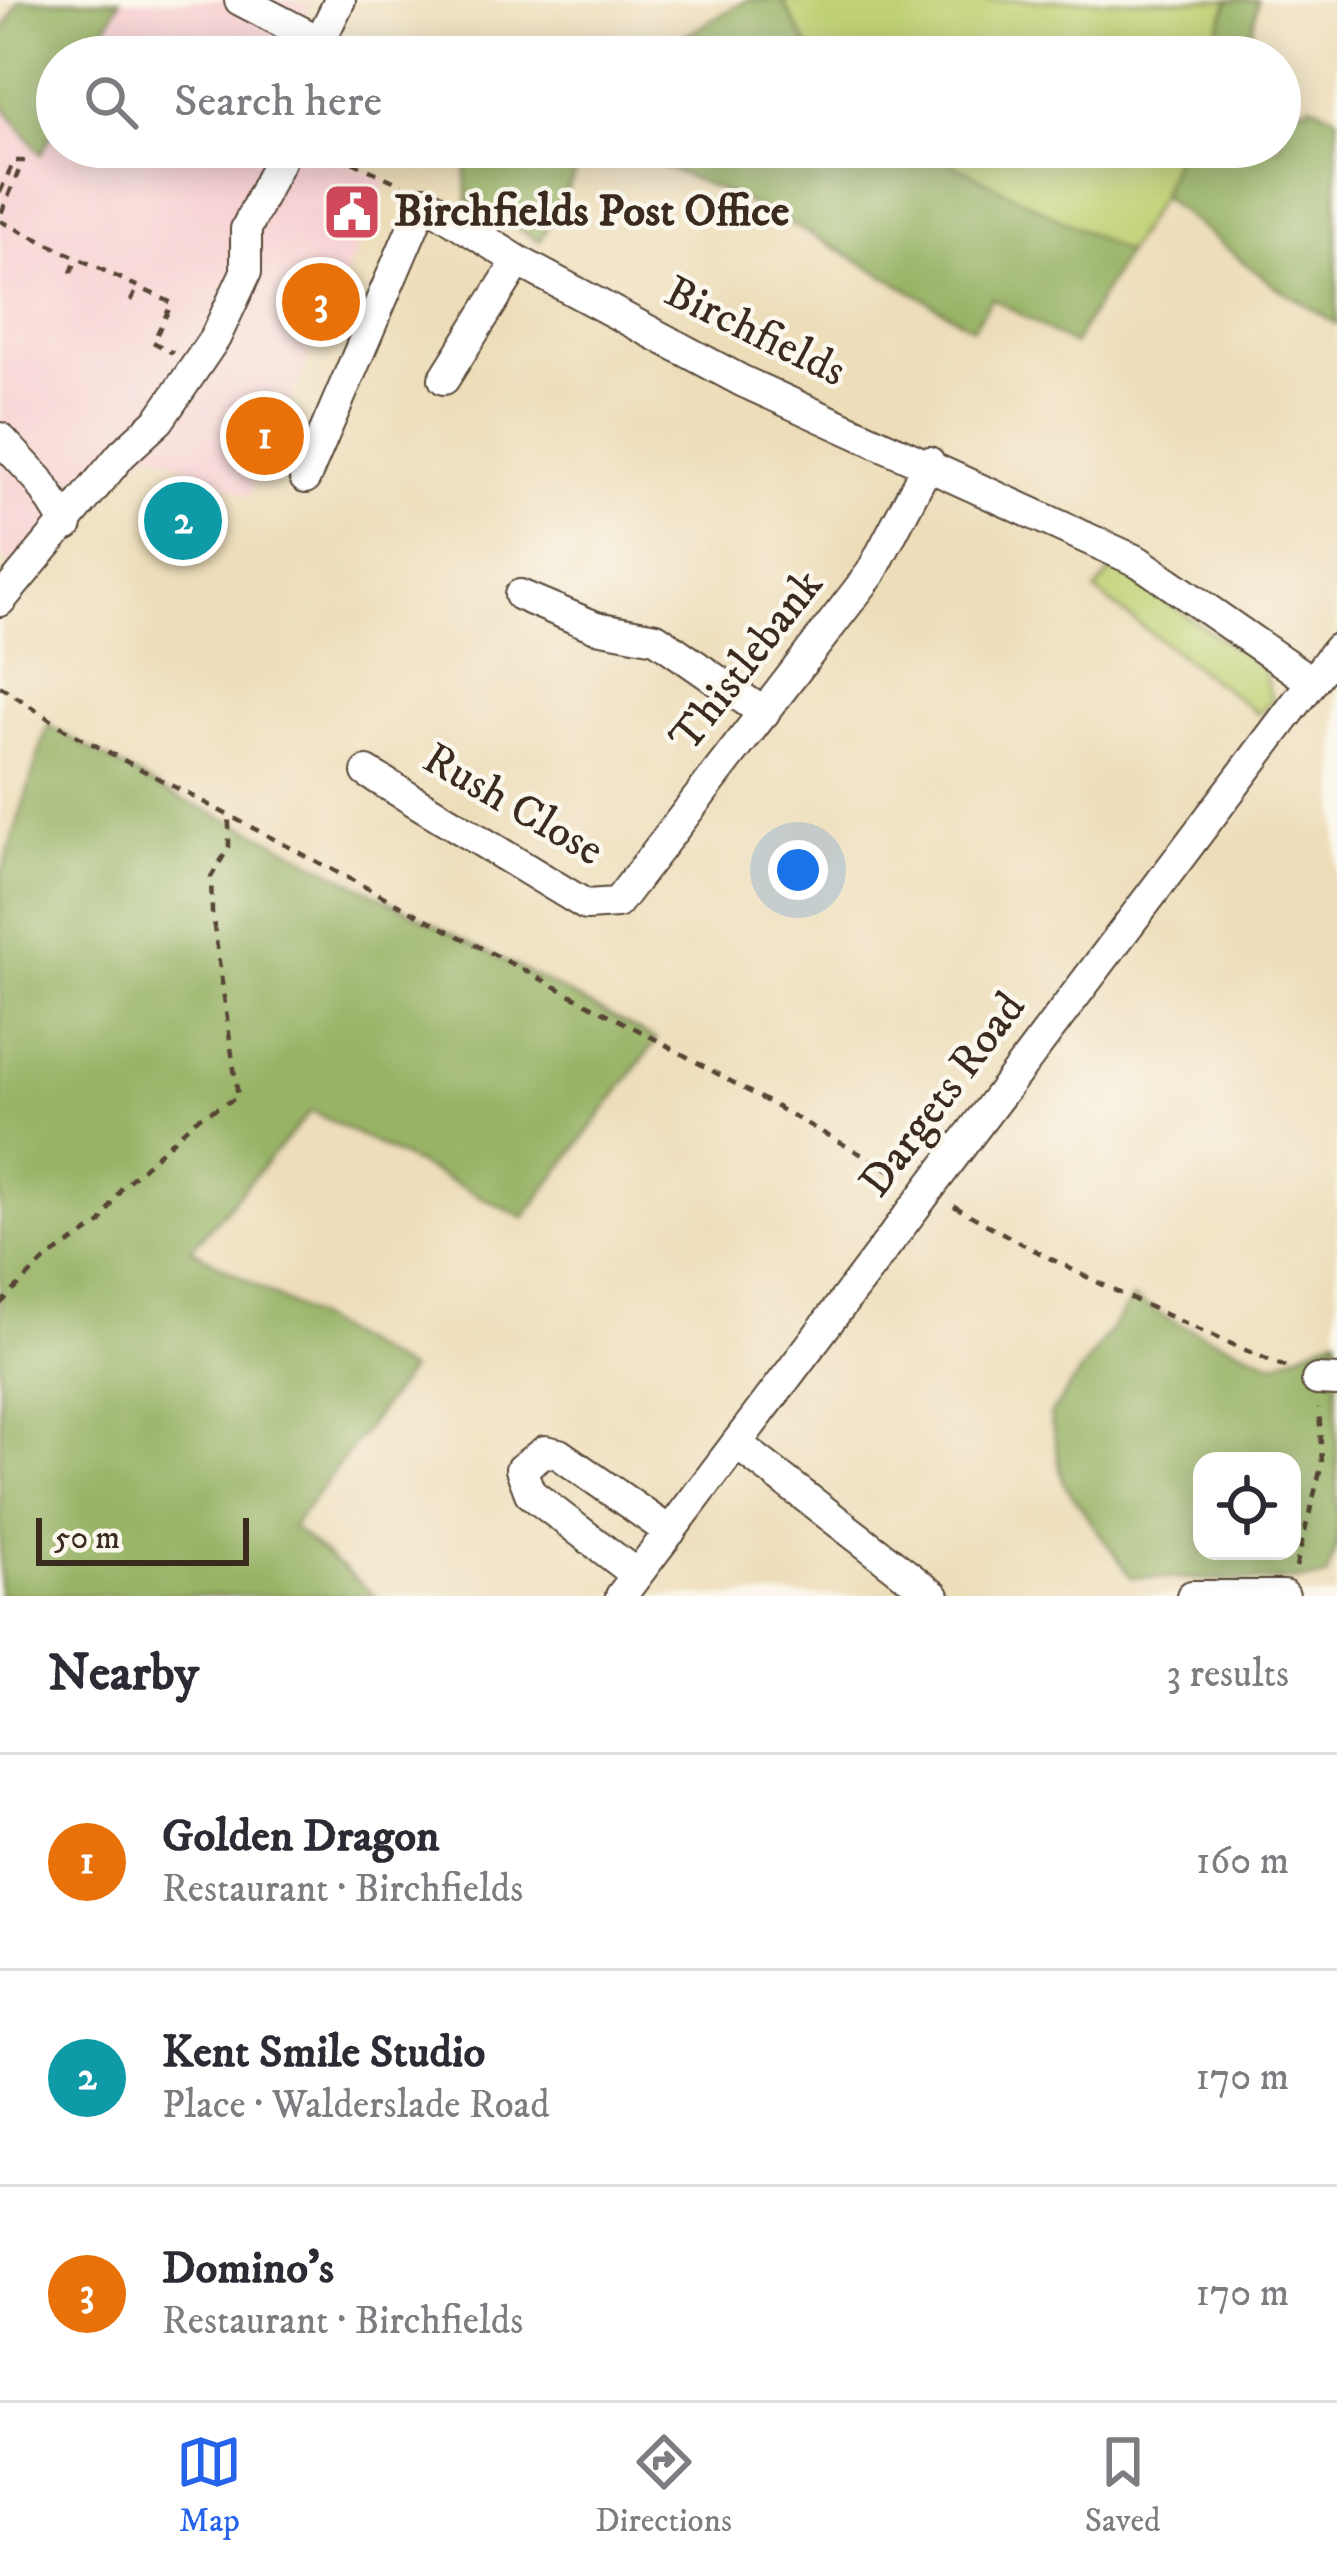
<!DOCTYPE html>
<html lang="en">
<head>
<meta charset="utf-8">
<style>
	:root { --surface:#fff; --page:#f7f7f7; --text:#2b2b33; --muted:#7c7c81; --line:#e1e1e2; --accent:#2563eb }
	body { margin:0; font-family:"IM FELL DW Pica",serif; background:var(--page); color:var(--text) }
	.controls { position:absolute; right:36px; bottom:36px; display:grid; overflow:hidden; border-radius:24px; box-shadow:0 6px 30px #0003 }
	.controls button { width:108px; height:108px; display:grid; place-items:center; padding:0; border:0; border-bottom:3px solid var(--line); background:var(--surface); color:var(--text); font:60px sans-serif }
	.scale { position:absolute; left:36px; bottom:30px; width:213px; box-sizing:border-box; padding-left:12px; border:6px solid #3b2a1e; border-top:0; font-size:33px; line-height:42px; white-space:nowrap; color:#3b2a1e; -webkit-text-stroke:9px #fbf7ec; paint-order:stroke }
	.you { position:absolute; left:798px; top:870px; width:42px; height:42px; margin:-30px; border:9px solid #fff; border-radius:50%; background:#1a73e8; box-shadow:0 0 0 18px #1a73e833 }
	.badge { display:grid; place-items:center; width:78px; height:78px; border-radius:50%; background:var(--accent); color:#fff; font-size:39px; font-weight:700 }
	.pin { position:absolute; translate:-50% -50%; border:6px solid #fff; box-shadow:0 3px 12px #0006 }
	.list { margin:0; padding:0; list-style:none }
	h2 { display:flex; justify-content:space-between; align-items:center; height:156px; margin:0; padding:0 48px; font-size:51px }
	h2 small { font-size:39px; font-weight:400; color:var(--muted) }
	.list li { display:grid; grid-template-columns:78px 1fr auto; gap:36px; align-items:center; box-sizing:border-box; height:216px; padding:0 48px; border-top:3px solid var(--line) }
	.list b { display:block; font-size:45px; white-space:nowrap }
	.list p { margin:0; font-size:39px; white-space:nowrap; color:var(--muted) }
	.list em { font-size:39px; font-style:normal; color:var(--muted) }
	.icon { flex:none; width:66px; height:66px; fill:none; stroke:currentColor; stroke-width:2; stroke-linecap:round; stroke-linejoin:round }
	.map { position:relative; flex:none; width:1337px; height:1596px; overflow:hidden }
	.search { position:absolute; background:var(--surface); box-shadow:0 6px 30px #0003; left:36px; right:36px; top:36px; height:132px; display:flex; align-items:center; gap:30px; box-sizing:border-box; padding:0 42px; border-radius:66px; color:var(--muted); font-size:45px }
	.sheet { height:804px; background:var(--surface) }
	nav { display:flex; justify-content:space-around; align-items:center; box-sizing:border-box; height:168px; border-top:3px solid var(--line); background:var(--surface); font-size:33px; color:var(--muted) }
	nav a { display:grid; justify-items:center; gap:6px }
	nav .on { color:var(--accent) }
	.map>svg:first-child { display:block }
	.built { fill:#f7cfd2 }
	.green { fill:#c0d174; stroke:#7e7e49; stroke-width:3 }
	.forest { fill:#98b366; stroke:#6a6e42; stroke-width:3; fill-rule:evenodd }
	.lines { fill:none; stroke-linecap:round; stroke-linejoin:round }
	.minor-casing { stroke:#564535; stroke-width:34 }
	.path { stroke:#564535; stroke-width:4.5; stroke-dasharray:9 9; stroke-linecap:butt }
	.minor { stroke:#fff; stroke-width:30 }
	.labels { text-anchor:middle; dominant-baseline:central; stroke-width:9; stroke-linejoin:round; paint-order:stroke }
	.poi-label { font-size:45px; font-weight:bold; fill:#3b2a1e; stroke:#fbf7ec; text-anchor:start }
	.street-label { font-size:45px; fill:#3b2a1e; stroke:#fbf7ec }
</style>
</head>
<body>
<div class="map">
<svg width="1337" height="1596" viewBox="0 0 1337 1596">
	<rect width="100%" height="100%" fill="#fbf7ec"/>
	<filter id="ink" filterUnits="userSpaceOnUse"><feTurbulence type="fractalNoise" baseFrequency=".00833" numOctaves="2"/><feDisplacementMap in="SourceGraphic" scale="24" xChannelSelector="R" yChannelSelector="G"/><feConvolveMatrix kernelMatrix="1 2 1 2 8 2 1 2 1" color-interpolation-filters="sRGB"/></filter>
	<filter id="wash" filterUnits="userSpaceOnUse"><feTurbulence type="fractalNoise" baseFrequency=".004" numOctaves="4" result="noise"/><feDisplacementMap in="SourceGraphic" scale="48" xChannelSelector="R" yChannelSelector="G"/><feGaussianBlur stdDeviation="2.7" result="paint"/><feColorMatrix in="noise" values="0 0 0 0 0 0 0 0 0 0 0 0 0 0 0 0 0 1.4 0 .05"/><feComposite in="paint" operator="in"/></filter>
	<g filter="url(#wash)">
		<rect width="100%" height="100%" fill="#edddb9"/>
		<!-- built -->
		<path class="built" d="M32,0H296L309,6L298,57H57V147H312L387,181L249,496L152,450L10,566L0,555V74Z"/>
		<!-- green -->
		<path class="green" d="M782,0H1229L1209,57H814Z
			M920,147H1178L1161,196L1126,253Z
			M1115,567L1263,668L1272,700L1258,714L1095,591Z"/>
		<!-- forest -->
		<path class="forest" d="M19,0H120L91,57H57V123L41,154L0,102V38Z
			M747,0H782L814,57H648Z
			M1229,0H1258L1248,57H1209Z
			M1280,91L1305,109L1310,103L1337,117V324L1272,284L1161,196L1178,147H1280Z
			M464,147H589L540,241L468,201Z
			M605,147H920L1126,253L1073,345L992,298L973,328C855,257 737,187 605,147Z
			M48,725L169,794L252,830L657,1040L524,1218L311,1111L191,1249L409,1371L292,1527L376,1596H0V879Z
			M1133,1298L1176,1323L1275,1363L1337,1336V1545L1326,1577C1272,1586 1190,1577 1131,1577L1063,1482L1050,1415ZM1202,1461H1292V1551H1202Z"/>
	</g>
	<g filter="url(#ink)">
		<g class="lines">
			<defs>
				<path id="minor" d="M240,0L317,40
					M312,57L340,0
					M444,379L518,261
					M0,438L39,480L67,525
					M305,478L424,201L518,261L742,381L1139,562L1312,682
					M520,595L596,627L656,638L764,713
					M0,601L122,454L159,420L215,338L246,272V229L286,147
					M367,772L586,905L617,903L871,573L929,462
					M1317,1380L1337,1381
					M737,1444L934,1596
					M637,1575L530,1493L521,1469L545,1451L559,1454L670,1532
					M621,1596L1337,649
					M1192,1596H1284"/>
			</defs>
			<!-- minor casing -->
			<use href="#minor" class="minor-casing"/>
			<!-- path -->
			<path class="path" d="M320,147L402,185
				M0,192L14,161H23L0,216
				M0,221L172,303L153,342L173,353
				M71,273L77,258
				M131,301L138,287
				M0,686L66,730L657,1040L902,1177
				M954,1206C1062,1268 1173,1320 1288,1368
				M0,1304L44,1261L101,1223L122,1187L196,1119L238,1097L212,912L211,877L229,847V818
				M1296,1567L1322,1463L1319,1408"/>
			<!-- minor -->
			<use href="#minor" class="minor"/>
		</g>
	</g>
	<!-- icons -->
	<defs>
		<symbol id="civic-square" viewBox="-11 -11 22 22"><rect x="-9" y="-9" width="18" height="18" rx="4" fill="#d1495b" stroke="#fbf7ec"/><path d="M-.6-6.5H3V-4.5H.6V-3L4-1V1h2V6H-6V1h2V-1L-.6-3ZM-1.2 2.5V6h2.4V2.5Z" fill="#fff"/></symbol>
	</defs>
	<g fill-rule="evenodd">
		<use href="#civic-square" x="319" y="179" width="66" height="66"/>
	</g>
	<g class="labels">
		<!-- poi labels -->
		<g class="poi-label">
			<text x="394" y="212">Birchfields Post Office</text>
		</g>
		<!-- street labels -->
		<g class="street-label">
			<text transform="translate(755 332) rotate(26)">Birchfields</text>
			<text transform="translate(747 661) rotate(-52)">Thistlebank</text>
			<text transform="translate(513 805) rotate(30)">Rush Close</text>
			<text transform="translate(943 1095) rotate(-53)">Dargets Road</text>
		</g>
	</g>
</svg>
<div class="controls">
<button><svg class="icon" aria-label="locate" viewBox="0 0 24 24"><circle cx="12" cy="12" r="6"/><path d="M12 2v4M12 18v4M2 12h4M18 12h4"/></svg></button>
</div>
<div class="scale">50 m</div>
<div class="you"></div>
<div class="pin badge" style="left:265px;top:436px;background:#e8710a">1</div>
<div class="pin badge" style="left:183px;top:521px;background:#0f9aa8">2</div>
<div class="pin badge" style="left:321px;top:302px;background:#e8710a">3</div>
<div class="search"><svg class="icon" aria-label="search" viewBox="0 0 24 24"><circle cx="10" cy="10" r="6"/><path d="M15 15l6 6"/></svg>Search here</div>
</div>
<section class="sheet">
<h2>Nearby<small>3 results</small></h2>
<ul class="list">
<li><span class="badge" style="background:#e8710a">1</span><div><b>Golden Dragon</b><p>Restaurant · Birchfields</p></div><em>160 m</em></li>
<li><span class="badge" style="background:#0f9aa8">2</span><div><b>Kent Smile Studio</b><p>Place · Walderslade Road</p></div><em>170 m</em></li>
<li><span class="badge" style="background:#e8710a">3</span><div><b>Domino's</b><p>Restaurant · Birchfields</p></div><em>170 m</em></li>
</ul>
</section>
<nav>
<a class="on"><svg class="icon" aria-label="map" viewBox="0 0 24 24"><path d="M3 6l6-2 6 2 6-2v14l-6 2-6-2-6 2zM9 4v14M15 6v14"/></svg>Map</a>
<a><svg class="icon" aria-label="directions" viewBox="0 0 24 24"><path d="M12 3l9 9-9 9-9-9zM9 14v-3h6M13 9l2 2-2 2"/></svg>Directions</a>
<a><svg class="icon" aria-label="saved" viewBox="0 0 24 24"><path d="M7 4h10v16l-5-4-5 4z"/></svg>Saved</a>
</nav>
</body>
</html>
